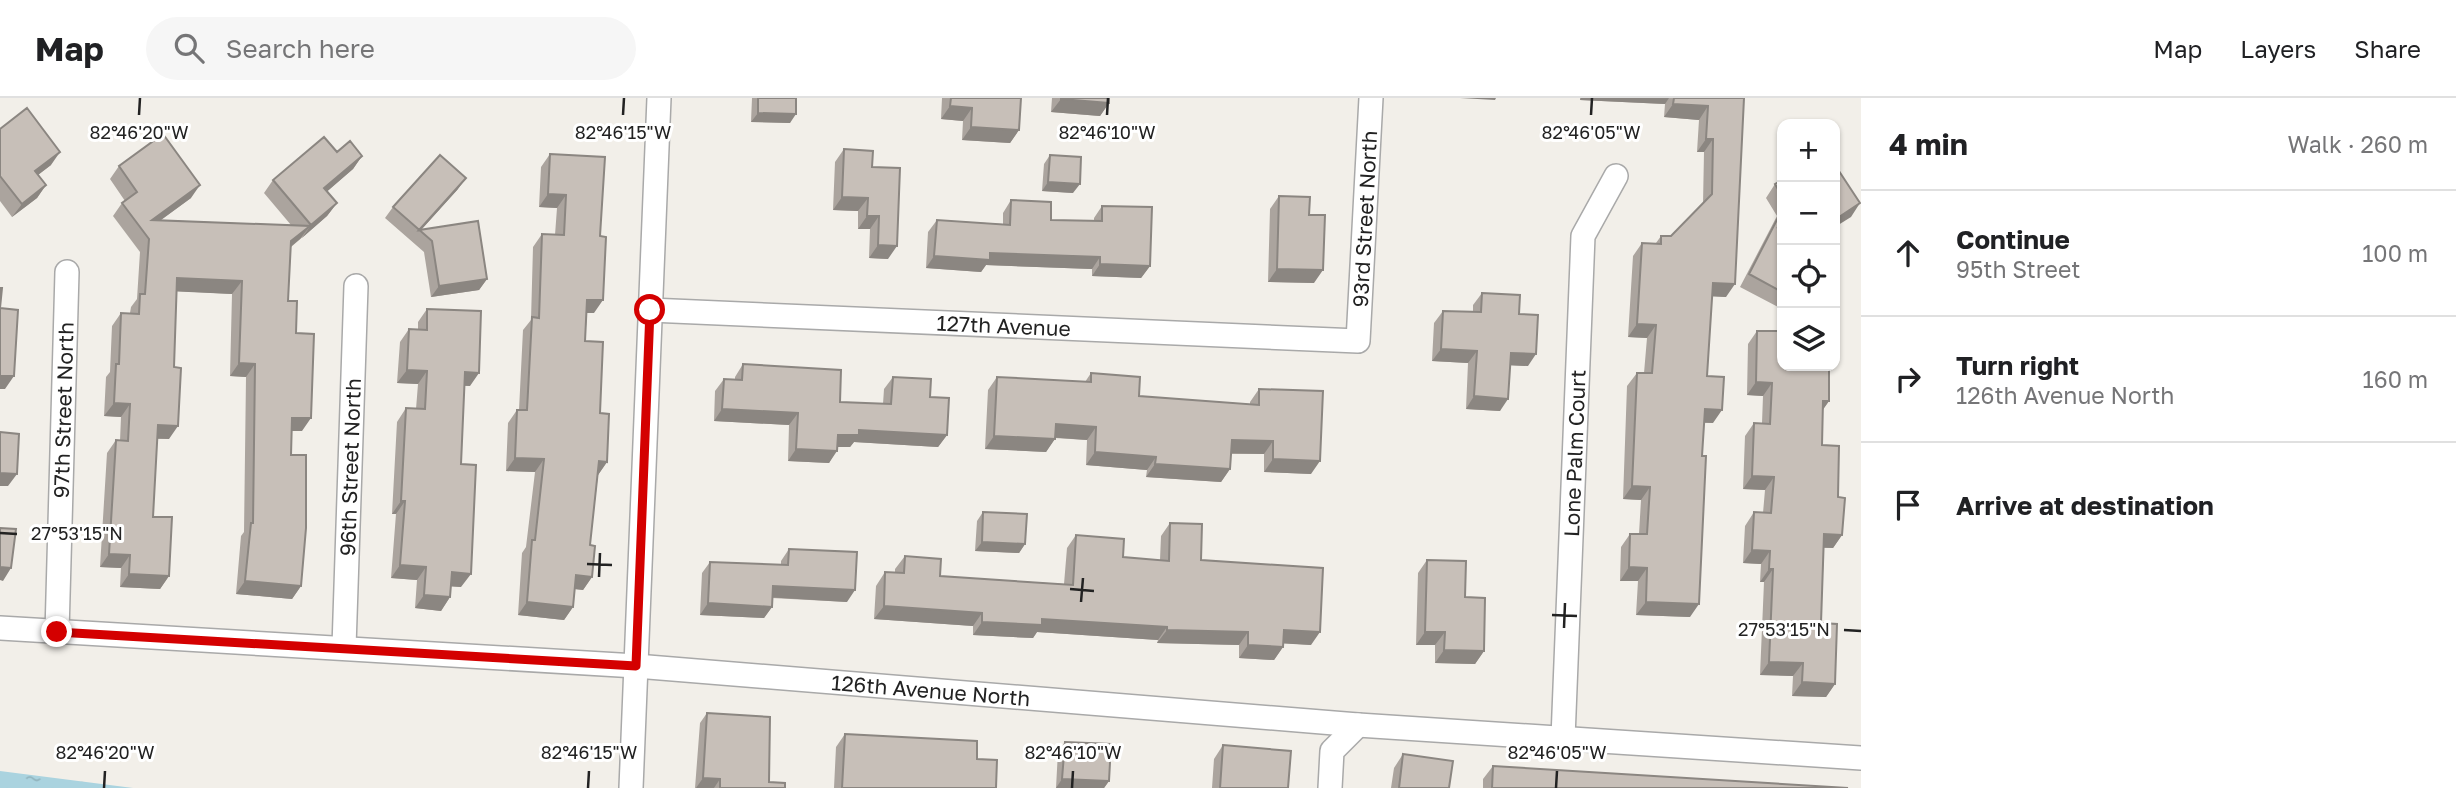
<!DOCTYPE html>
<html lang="en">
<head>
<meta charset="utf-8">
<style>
	:root { --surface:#fff; --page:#f6f6f6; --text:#202124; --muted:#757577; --line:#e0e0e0 }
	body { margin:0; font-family:"Golos Text",sans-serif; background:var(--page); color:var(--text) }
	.controls { position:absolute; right:21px; top:21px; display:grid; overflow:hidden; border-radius:14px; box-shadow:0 2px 5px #0004 }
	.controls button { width:63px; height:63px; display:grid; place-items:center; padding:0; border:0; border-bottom:2px solid var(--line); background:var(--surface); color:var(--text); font:35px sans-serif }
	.stop { position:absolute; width:21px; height:21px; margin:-16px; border:5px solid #d40000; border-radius:50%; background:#fff }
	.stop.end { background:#d40000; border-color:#fff; box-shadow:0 2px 7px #0008 }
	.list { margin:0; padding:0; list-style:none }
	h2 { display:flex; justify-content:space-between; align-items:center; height:91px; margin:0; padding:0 28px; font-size:30px }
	h2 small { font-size:23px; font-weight:400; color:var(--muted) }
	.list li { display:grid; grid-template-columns:46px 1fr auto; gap:21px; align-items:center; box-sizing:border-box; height:126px; padding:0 28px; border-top:2px solid var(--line) }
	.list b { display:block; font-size:26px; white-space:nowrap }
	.list p { margin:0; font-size:23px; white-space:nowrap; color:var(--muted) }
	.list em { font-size:23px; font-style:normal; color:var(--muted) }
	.icon { flex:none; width:38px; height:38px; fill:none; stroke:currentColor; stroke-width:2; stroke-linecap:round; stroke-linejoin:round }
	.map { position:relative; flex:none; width:1861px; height:690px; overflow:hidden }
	header { display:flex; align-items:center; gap:42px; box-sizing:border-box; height:98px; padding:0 35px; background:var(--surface); border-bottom:2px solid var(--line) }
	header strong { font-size:33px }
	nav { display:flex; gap:38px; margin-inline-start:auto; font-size:24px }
	.search { width:490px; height:63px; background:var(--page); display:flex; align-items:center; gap:18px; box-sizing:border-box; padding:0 24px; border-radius:38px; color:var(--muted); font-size:26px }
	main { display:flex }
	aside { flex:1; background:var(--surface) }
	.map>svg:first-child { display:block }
	.water { fill:url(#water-ripples) }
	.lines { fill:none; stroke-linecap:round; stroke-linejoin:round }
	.minor-casing { stroke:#a9a9a9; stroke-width:26 }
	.minor { stroke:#fff; stroke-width:23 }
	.wall { fill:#aba49e }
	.shaded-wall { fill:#8b8681 }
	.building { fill:#c7bfb8; stroke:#8b8681; stroke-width:2 }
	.route { stroke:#d40000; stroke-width:9 }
	.ticks { fill:none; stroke:#222; stroke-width:2.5 }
	.labels { text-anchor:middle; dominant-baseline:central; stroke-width:6; stroke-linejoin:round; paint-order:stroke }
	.street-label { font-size:21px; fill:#222; stroke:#fff }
	.ticks-label { font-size:18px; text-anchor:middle; fill:#222; stroke:#fff; stroke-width:6; stroke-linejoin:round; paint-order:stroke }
</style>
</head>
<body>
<header>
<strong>Map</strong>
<div class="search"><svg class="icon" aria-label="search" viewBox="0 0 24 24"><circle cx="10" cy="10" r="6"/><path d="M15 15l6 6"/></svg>Search here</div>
<nav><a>Map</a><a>Layers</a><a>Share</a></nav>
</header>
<main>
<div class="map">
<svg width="1861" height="690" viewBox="0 0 1861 690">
	<defs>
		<pattern id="water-ripples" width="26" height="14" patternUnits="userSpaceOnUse" patternTransform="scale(1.75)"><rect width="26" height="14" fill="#aad3df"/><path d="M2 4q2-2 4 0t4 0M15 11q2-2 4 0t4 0" fill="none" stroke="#92b5bf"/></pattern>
	</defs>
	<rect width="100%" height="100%" fill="#f2efe9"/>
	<!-- water -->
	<path class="water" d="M0,673L133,690H0Z"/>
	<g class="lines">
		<defs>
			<g id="minor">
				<path id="s1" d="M650,212L1358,243L1371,0"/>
				<path id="s2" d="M0,530L636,568L1358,627L1861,660"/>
				<path id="s3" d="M57,534L67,174"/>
				<path id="s4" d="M344,549L356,188"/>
				<path id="s5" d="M1563,640L1583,138L1616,78"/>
				<path d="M631,690L659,0"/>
				<path d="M1330,690L1332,653L1358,627"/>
			</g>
		</defs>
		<!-- minor casing -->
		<use href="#minor" class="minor-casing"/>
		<!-- minor -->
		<use href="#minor" class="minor"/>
	</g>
	<!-- wall -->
	<path class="wall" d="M752,0H796L790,25L751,24Z
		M942,0H1021L1019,32L1010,45L962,42L963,23L941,21Z
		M1052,0H1109V5L1100,18L1051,14Z
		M1580,0H1744L1726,199L1712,198L1707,278L1713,325H1704L1690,519L1636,517L1638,483H1620L1621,449L1630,436H1639L1641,402L1623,401L1627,288L1637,275H1644L1647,240L1628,239L1633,158L1642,145H1656L1661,138H1671L1703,106L1704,54H1697L1699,22L1664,19L1665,6L1580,2Z
		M0,31L51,67L38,77L46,87L37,100L12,119L0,103Z
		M844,51L872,69L888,161L869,160L870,131H858V113L833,112L835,64Z
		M337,54L362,58L353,71L326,94L337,105L327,118L291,149L288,203L296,235L302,333H291V357L301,488L292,501L236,496L241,438L244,434L246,279L230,278L232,196L176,193L169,341H157L153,419L169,478L160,491L120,489L121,470L100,469L107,355L116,342L120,343L121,319L104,318L106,279L110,274L112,228L121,215H130L131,209L137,201L140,154L113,118L122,105L125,103L110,81L119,68L191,100L161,122L291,127L264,95L273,82Z
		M550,56L605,59L594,215H587L585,243L600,315L607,364L598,377L590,447L592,479L583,492L574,491L573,509L564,522L518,517L522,455L526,449L535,374L506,373L508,325L517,312H519L523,232L531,222L533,149L542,136L555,137L557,110L539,109L541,69Z
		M1050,57L1073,95L1042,93L1044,66Z
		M1782,82V211L1740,189L1777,118L1766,100L1775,86Z
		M458,91L422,131L487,181L479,192L431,199L424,154L385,120L393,109Z
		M1279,98L1309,117L1314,185L1268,184L1270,111Z
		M1011,102L1051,122L1094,123V120L1102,108L1150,168L1141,180L1092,178V171L986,167L981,174L926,170L928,134L937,122L1003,126V115Z
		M1482,195L1519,216L1528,268L1510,267L1500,313L1466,311L1468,265L1432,263L1434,225L1443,213L1473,214V207Z
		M427,211L470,288H464L461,366V489L451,488L450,499L441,513L415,510L417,482L391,480L396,416H392L397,324L406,310L416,311L418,286L397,285L400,244L409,231H418V224Z
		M1757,233L1829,303L1823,311L1822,347L1838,399L1842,437L1833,450H1824L1821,525L1835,586L1826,599L1792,598L1793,578L1760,577L1764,484H1760L1761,466L1743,465L1745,428L1754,414L1763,415L1765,392L1743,391L1745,338L1754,325H1762L1763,298L1747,297L1748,246Z
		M743,266L840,304L883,306L884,291L893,279L930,299L947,337L938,349L854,344L850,349H838L829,365L788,363L789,327L714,323L715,293L724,281L735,282V279Z
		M1091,275L1139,298L1250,306V304L1259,291L1311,376L1264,374V356H1231L1230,371L1221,384L1146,379L1147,372L1086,367L1087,342L1055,340L1046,354L985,351L988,292L997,279L1085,284Z
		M983,414L1025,446L1019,455L975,453L977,423Z
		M1170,425L1201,462L1311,547L1283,545V549L1274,562L1239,560V547L1157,545L1158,542L1037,534L1033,540L973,537V528L874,521L876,488L885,474L895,475V471L905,458L940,478L1064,486L1067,450L1076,437L1123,459L1160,462L1161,438Z
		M789,451L847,504L772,500V509L764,520L700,517L702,475L710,464L781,467V463Z
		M1427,462L1465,499L1484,553L1475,566L1435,565V547H1416L1418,475Z
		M707,615L769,684L785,690H695L700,625Z
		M845,636L977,661L996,690H834L836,649Z
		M1065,644L1109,683L1104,690H1056L1058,653Z
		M1223,647L1288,690H1212L1214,661Z
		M1403,656L1449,690H1391L1394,670Z
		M1493,668L1848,690H1483V681Z"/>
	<!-- shaded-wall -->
	<path class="shaded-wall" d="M1460,0H1496L1495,2Z
		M1581,0H1669L1665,6L1580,2Z
		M1061,1L1109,5L1100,18L1051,14Z
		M1673,6L1708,8L1699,22L1664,19Z
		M950,8L972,10L963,23L941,21Z
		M758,15L796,16L790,25L751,24Z
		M971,29L1019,32L1010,45L962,42Z
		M1706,41H1713L1704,54H1697Z
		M60,54L51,67L26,86L35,73Z
		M362,58L353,71L315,104L324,90Z
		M466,80L458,91L420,133L419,132Z
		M1048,84L1080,86L1073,95L1042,93Z
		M46,87L37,100L12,119L22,106Z
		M200,87L191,100L143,135L152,122Z
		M548,96L566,97L557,110L539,109Z
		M842,99L868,100L858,113L833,112Z
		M337,105L327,118L302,140L311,127Z
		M1860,105L1851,119L1835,129V123L1836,121Z
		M867,118H879L870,131H858Z
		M310,128L300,141L282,156L291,143Z
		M878,147L897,148L888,161L869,160Z
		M990,155L1100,159L1092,171L986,167L981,174L926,170L934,158Z
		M1100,166L1150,168L1141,180L1092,178Z
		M1277,171L1323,172L1314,185L1268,184Z
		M177,180L242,183L232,196L167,193Z
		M487,181L479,192L431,199L439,188Z
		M1713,185L1735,186L1726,199L1704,198Z
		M587,202H603L594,215H578Z
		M1637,226L1656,227L1647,240L1628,239Z
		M1441,251L1477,253L1468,265L1432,263Z
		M1511,255L1536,256L1528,268L1502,267Z
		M239,265L255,266L246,279L230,278Z
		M407,272L427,273L418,286L397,285Z
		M465,274L479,275L470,288L456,287Z
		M0,278H14L5,291H0Z
		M1756,284L1772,285L1763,298L1747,297Z
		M1474,298L1508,301L1500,313L1466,311Z
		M1823,303H1829L1820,316Z
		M114,305L130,306L121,319L104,318Z
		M722,311L798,315L789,327L714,323Z
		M1705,311L1722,312L1713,325L1696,324Z
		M292,320H311L302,333H283Z
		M1056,326L1096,329L1087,342L1047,339Z
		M158,327L178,328L169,341L149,340Z
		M859,332L947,337L938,349L854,344L850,349H830L838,337Z
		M994,338L1055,341L1046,354L985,351Z
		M1232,342L1273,343L1264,356L1222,355Z
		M796,351L837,353L829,365L788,363Z
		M1095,354L1156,359L1147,372L1086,367Z
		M515,360L544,361L535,374L506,373Z
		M1273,361L1320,363L1311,376L1264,374Z
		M599,363L607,364L598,377Z
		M1155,366L1230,371L1221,384L1146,379Z
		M0,375L17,376L8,388H0Z
		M1752,378L1774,379L1765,392L1743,391Z
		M1632,388L1650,389L1641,402L1623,401Z
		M401,403H405L396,416H392Z
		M1824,436L1842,437L1833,450L1815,449Z
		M982,444L1025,446L1019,455L975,453Z
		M1752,452L1770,453L1761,466L1743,465Z
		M109,456L130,457L121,470L100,469Z
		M400,467L426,469L417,482L391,480Z
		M0,469L11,470L3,483L0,482Z
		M1629,469L1647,470L1638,483H1620Z
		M1769,471H1773L1764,484H1760Z
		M452,474L471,476L461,489L443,488Z
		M129,476L169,478L160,491L120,489Z
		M576,477L592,479L583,492L567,490Z
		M245,483L301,488L292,501L236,496Z
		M773,488L855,492L847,504L765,499Z
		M424,497L450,499L441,513L415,510Z
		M527,504L573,509L564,522L518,517Z
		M1646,504L1699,506L1690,519L1636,517Z
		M708,505L772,509L764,520L700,517Z
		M884,508L982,515L973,528L874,521Z
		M1042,521L1167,529L1158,542L1037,534L1033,540L973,537L982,524Z
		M1167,532L1248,534L1239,547L1157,545Z
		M1284,532L1320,534L1311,547L1275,545Z
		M1425,534H1445L1435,547H1416Z
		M1248,547L1283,549L1274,562L1239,560Z
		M1444,552L1484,553L1475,566L1435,565Z
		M1769,564L1803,565L1793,578L1760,577Z
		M1802,584L1835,586L1826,599L1792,598Z
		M703,680L720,681L714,690H696Z
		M1062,681L1109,683L1104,690H1056Z"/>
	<!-- building -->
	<path class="building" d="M758,0H796V16L758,15Z
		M951,0H1021L1019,32L971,29L972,10L950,8Z
		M1061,0H1109V5L1061,1Z
		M1674,0H1744L1735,186L1713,185L1707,278L1724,279L1722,312L1705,311L1702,358H1706L1699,506L1646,504L1647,470L1629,469L1630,436H1647L1650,389L1632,388L1637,275H1652L1656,227L1637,226L1642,145L1661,146V138H1671L1712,96L1713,41H1706L1708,8L1673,6Z
		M27,10L60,54L35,73L46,87L22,106L0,78V31Z
		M163,36L200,87L152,122L310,128L291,143L288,203H297L296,235L314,236L311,320H292L291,357H306V430L301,488L245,483L251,425H253L255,266L239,265L242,183L177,180L174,269L181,270L178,328L158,327L153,419H172L169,478L129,476L130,457L109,456L116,342L128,343L130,306L114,305L116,266H119L121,215L139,216L140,196H145L149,141L122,105L137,94L119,68Z
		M324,39L337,54L350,43L362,58L324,90L337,105L311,127L273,82Z
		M844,51L873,53L872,69L900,70L897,148L878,147L879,118H867L868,100L842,99Z
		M550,56L605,59L600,138L606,139L603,202H587L585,243L603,244L600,315L609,316L607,364L599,363L590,447L595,448L592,479L576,477L573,509L527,504L532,442H535L544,361L515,360L517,312H527L532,219L539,220L542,136L564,137L566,97L548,96Z
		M440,57L466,80L419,132L478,123L487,181L439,188L432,143L393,109Z
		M1050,57L1081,59L1080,86L1048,84Z
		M1835,67L1860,105L1836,121L1835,119Z
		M1782,82V98L1775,86Z
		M1279,98L1310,99L1309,117H1325L1323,172L1277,171Z
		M1011,102L1051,104V122L1102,123V108L1152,109L1150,168L1100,166V159L990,155V162L934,158L937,122L1010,127Z
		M1782,112V128L1778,130L1782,133V194L1749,176Z
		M0,190H2L0,210Z
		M1482,195L1520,197L1519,216L1538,217L1536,256L1511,255L1508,301L1474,298L1477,253L1441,251L1443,213L1481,214Z
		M0,210L18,212L14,278H0Z
		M427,211L481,213L479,275L465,274L461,366L476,367L471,476L452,474L450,499L424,497L426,469L400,467L405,403H401L406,310L425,311L427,273L407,272L409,231L427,232Z
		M1757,233H1782V268H1829V303H1823L1822,347L1839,348L1838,399L1845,400L1842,437L1824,436L1821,525L1837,526L1835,586L1802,584L1803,565L1769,564L1773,471H1769L1770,453L1752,452L1754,414L1771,415L1774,379L1752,378L1754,325L1770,326L1772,285L1756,284Z
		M743,266L841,272L840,304L891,306L893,279L931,281L930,299L949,300L947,337L859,332V337H838L837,353L796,351L798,315L722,311L724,281L742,282Z
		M1091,275L1140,279L1139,298L1259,307V291L1323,293L1320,363L1273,361V343L1232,342L1230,371L1155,366L1156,359L1095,354L1096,329L1056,326L1055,341L994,338L997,279L1091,284Z
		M0,334L19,336L17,376L0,375Z
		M983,414L1027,416L1025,446L982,444Z
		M1170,425L1202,426L1201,462L1323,470L1320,534L1284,532L1283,549L1248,547V534L1167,532V529L1042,521V527L982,524V515L884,508L885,474L904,475L905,458L941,461L940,478L1073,487L1076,437L1124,441L1123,459L1169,463Z
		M0,430L16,431L11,470L0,469Z
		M789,451L857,454L855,492L773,488L772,509L708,505L710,464L788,467Z
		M1427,462L1466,463L1465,499L1485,500L1484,553L1444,552L1445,534H1425Z
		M707,615L770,619L769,684L785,685V690H720V681L703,680Z
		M845,636L977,643V661L997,662L996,690H842Z
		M1065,644L1111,646L1109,683L1062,681Z
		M1223,647L1291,653L1288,690H1220Z
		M1403,656L1453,663L1449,690H1399Z
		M1493,668L1848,690H1492Z"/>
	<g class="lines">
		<!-- route -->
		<path class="route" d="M57,534L636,568L650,212"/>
	</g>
	<!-- ticks -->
	<path class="ticks" d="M139,17L140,0M623,17L624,0M1107,17L1108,0M1591,17L1592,0M0,435L17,436M587,466L612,467M599,479L600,455M1070,491L1094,493M1081,504L1083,480M1552,517L1577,518M1564,530L1565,505M1844,532L1861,533M104,690L105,673M588,690L589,673M1072,690L1073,673M1556,690L1557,673"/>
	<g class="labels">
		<!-- street labels -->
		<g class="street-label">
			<text stroke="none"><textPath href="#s1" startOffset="831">93rd Street North</textPath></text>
			<text stroke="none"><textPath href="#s1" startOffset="354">127th Avenue</textPath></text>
			<text stroke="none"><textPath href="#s3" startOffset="222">97th Street North</textPath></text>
			<text stroke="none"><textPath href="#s5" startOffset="285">Lone Palm Court</textPath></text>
			<text stroke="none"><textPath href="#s4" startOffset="180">96th Street North</textPath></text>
			<text stroke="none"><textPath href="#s2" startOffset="933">126th Avenue North</textPath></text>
		</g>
	</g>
	<g class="ticks-label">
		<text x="139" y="41">82°46'20"W</text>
		<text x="623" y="41">82°46'15"W</text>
		<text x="1107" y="41">82°46'10"W</text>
		<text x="1591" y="41">82°46'05"W</text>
		<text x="77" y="442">27°53'15"N</text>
		<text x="1784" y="538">27°53'15"N</text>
		<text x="105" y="661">82°46'20"W</text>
		<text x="589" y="661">82°46'15"W</text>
		<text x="1073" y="661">82°46'10"W</text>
		<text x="1557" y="661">82°46'05"W</text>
	</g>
</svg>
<div class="controls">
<button>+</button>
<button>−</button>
<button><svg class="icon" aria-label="locate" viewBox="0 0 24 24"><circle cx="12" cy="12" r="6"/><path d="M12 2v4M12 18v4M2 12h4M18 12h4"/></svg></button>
<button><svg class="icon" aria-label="layers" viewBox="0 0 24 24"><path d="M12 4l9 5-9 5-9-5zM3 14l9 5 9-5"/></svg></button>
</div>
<div class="stop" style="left:650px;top:212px"></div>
<div class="stop end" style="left:57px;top:534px"></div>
</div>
<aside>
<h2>4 min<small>Walk · 260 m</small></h2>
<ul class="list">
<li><svg class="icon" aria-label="ahead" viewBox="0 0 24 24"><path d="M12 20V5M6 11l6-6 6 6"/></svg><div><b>Continue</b><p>95th Street</p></div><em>100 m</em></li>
<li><svg class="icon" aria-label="right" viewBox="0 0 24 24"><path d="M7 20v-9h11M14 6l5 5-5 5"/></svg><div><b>Turn right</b><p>126th Avenue North</p></div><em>160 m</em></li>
<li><svg class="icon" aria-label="arrive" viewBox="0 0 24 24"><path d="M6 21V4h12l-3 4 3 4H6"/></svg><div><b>Arrive at destination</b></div></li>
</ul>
</aside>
</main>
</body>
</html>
